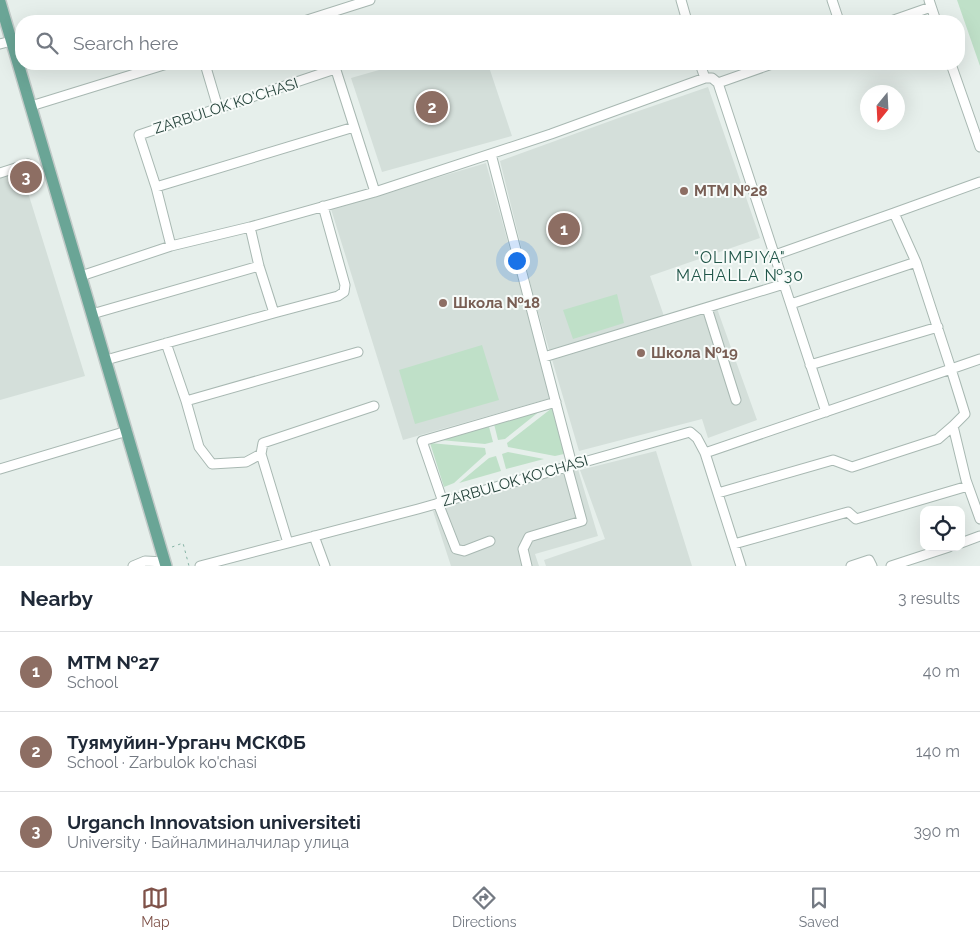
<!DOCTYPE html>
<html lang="en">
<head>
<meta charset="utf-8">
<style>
	:root { --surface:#fff; --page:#f6f6f7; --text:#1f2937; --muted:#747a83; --line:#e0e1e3; --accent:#7f5249 }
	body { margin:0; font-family:Raleway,sans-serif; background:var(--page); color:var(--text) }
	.controls { position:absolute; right:15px; bottom:15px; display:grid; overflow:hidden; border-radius:10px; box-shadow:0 5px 20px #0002 }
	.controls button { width:45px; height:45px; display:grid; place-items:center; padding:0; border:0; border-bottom:1px solid var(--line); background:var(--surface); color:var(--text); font:25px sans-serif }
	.compass { position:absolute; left:860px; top:85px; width:45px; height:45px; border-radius:50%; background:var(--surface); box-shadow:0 5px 20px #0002; rotate:198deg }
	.you { position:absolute; left:516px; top:260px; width:18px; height:18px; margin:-12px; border:4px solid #fff; border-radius:50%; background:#1a73e8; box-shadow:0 0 0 8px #1a73e833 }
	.badge { display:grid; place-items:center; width:32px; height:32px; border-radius:50%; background:var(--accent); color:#fff; font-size:16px; font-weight:700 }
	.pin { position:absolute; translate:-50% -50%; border:2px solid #fff; box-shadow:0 1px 5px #0006 }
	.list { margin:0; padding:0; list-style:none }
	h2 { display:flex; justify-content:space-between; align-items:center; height:65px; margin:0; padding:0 20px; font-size:21px }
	h2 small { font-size:16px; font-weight:400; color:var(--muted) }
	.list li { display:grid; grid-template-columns:32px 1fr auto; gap:15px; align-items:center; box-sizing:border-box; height:80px; padding:0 20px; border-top:1px solid var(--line) }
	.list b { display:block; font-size:19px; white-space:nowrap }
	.list p { margin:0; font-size:16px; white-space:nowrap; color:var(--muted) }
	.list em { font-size:16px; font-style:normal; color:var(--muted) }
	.icon { flex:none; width:28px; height:28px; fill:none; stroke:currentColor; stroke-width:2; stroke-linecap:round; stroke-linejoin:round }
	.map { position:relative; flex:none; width:980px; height:566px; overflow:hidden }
	.search { position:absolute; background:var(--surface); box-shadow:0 5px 20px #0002; left:15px; right:15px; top:15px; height:55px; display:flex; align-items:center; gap:12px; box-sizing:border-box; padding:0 18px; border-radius:20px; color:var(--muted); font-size:19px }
	.sheet { height:305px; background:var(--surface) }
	nav { display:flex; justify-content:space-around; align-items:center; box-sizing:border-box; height:70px; border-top:1px solid var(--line); background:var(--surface); font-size:14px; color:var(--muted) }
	nav a { display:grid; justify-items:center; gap:2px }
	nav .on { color:var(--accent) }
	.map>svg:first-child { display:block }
	.built { fill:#d4dfda }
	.green { fill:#bfe0c8 }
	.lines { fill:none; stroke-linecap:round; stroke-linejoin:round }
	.minor-casing { stroke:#a8b8b2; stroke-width:11 }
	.major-casing { stroke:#c2cac8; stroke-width:14 }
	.path { stroke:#86b3a5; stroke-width:1; stroke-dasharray:2.5 4; stroke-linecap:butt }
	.minor { stroke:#fff; stroke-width:9 }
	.major { stroke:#6aa596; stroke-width:11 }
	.education-dot { fill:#8d6e63; stroke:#f7fbf9; stroke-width:2 }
	.labels { text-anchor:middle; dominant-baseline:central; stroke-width:4; stroke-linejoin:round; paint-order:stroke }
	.street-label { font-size:15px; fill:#24423a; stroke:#f7fbf9 }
	.education-label { font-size:15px; font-weight:bold; fill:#785e54; stroke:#f7fbf9; text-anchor:start }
	.neighbourhood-label { font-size:16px; letter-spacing:1px; fill:#1f5548; stroke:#f7fbf9 }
</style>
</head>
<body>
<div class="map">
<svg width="980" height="566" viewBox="0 0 980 566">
	<rect width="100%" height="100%" fill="#e6efeb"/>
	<!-- built -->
	<path class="built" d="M400,64H488L512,136L382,172L351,78Z
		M708,87L760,238L650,276L665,319L715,303L757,420L708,438L702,419L579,451L535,302L500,161L624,116Z
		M486,163L551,398L403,440L331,209Z
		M21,170L85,376L0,400V176Z
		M656,451L692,566H546L544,560L605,539L580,470Z
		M577,466L598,536L535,554L539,566H451L433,511Z"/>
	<!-- green -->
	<path class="green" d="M957,0H980V66Z
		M617,294L624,323L573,339L563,310Z
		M482,345L499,400L415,424L399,370Z
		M545,407L505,439L498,440L493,420Z
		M552,408L564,454L555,456L508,447L507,443Z
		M488,423L493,442L485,444L440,440Z
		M430,443L485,448L486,454L454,483L444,487Z
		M508,452L544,459L506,469L502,454Z
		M496,456L501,471L459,483L489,458Z"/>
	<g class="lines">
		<defs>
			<path id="minor" d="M681,0L687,21
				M832,0L839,21
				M929,0L936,21
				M304,21L370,0
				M891,21L931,7
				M0,44L12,41
				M205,64L218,108
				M700,64L705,78
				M951,64L980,147
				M718,83L772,64
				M31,106L167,64
				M491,154L572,465
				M0,173L28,164
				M156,187L354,127
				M375,192L551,134L705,78H712L718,83L826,412
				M894,213L980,182
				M250,227L171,246L156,187L139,135L335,69
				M81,276L171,246
				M791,304L916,262
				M707,308L736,400
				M274,313L338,296L344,292L345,285L323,206
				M92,314L259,266
				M166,343L186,401L358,352
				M544,357L784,284
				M980,359L951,369L965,414L953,426L966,480L980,519
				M106,360L274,313L259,266L250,227L375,192L334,64
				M810,365L938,327
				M186,401L199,447L212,464L246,462L261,454L263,443L374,406
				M705,453L951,369L916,262L894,213L775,255
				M261,454L288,543
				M0,469L127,431
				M718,493L833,460L852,467L938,439L953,426
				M443,502L422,441L556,402
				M438,503L456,549L464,551L490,541
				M314,536L325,566
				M961,543L980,536
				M734,544L848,512L856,519L968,486
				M133,566L145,561L165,562
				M200,566L418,509L690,432L697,438L705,453L741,566
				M527,566L523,549L529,537L582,521L567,466
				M851,566L869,560L872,566
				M891,566L949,547"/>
			<path id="major" d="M0,2L166,566"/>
		</defs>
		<!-- minor casing -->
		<use href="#minor" class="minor-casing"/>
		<!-- major casing -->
		<use href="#major" class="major-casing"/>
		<!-- path -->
		<path class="path" d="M172,547L183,543L189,566"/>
		<!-- minor -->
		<use href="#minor" class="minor"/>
		<!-- major -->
		<use href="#major" class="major"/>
	</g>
	<!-- markers -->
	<g class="education-dot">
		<circle cx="684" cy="191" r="5"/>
		<circle cx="443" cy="303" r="5"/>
		<circle cx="641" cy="353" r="5"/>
	</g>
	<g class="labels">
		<!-- street labels -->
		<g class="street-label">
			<text transform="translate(226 106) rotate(-18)">ZARBULOK KO'CHASI</text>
			<text transform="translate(515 481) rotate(-16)">ZARBULOK KO'CHASI</text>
		</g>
		<!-- education labels -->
		<g class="education-label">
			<text x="694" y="191">MTM №28</text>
			<text x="453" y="303">Школа №18</text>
			<text x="651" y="353">Школа №19</text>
		</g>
		<!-- neighbourhood labels -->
		<g class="neighbourhood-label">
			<text x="740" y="257">"OLIMPIYA"<tspan x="740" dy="18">MAHALLA №30</tspan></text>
		</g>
	</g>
</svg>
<div class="controls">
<button><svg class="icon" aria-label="locate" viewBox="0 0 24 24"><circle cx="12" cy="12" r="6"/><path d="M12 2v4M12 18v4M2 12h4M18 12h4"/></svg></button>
</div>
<svg class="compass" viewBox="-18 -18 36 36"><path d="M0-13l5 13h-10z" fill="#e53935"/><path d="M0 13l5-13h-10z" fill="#747a83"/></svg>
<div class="you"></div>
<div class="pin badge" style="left:564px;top:229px;background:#8d6e63">1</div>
<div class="pin badge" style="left:432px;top:107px;background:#8d6e63">2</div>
<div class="pin badge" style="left:26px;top:177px;background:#8d6e63">3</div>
<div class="search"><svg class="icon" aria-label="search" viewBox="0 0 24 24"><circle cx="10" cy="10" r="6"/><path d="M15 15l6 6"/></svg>Search here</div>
</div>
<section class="sheet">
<h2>Nearby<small>3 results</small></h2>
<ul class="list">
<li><span class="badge" style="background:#8d6e63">1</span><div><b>MTM №27</b><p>School</p></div><em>40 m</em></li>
<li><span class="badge" style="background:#8d6e63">2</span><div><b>Туямуйин-Урганч МСКФБ</b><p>School · Zarbulok ko'chasi</p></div><em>140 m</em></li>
<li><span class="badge" style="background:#8d6e63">3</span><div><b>Urganch Innovatsion universiteti</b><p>University · Байналминалчилар улица</p></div><em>390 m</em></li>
</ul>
</section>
<nav>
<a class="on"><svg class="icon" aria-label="map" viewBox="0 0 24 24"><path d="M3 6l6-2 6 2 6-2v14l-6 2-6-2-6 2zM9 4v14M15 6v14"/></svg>Map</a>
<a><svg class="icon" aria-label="directions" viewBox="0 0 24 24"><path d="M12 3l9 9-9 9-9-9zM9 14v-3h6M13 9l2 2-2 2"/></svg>Directions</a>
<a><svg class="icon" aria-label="saved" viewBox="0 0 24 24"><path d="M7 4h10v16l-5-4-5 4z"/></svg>Saved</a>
</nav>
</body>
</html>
